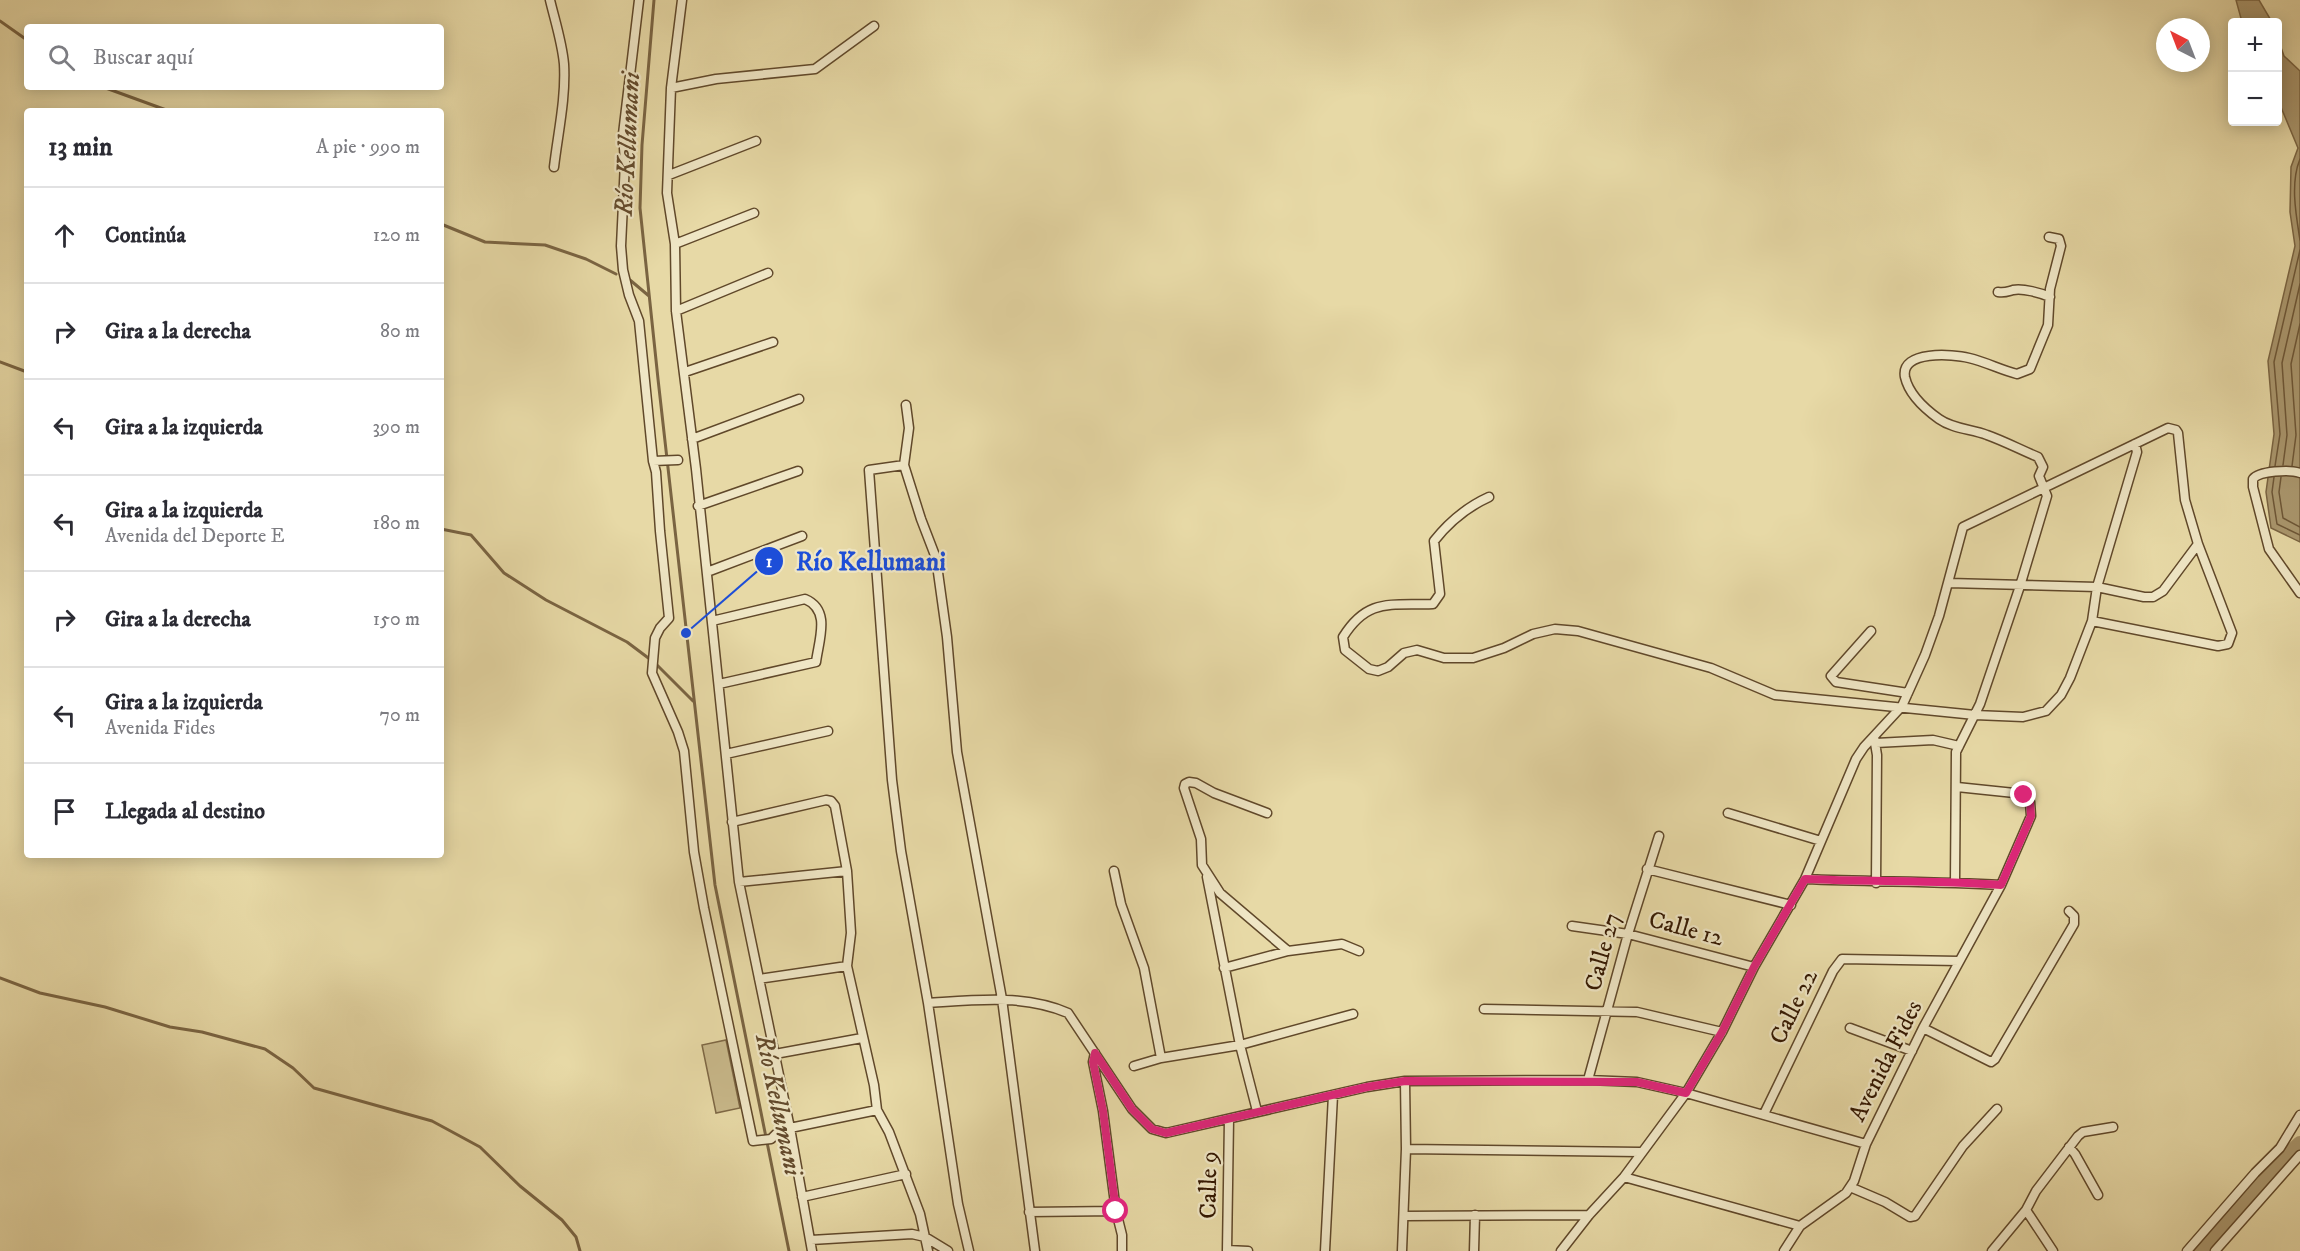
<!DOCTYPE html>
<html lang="es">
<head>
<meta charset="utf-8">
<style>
	:root { --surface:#fff; --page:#f2f2f3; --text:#2b2b33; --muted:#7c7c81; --line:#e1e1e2 }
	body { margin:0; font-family:"IM FELL DW Pica",serif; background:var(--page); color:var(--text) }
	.controls { position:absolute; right:18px; top:18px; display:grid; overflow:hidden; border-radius:6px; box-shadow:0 3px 15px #0003 }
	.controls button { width:54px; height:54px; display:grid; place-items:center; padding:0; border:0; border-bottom:2px solid var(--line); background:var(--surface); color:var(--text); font:30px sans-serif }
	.compass { position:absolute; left:2156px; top:18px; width:54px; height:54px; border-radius:50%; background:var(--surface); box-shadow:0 3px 15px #0003; rotate:318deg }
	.stop { position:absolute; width:18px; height:18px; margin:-14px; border:4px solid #db2777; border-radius:50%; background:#fff }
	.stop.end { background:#db2777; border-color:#fff; box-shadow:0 2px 6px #0008 }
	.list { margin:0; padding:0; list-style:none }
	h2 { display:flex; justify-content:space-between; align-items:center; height:78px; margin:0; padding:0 24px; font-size:26px }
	h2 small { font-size:20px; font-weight:400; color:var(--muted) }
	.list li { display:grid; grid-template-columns:39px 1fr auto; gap:18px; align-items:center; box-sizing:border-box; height:96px; padding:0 24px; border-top:2px solid var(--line) }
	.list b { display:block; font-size:22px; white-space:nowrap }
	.list p { margin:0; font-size:20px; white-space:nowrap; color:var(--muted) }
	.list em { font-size:20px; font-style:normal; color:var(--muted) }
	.icon { flex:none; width:33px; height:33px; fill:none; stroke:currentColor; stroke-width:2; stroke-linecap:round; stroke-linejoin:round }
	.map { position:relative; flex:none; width:2300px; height:1251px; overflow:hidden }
	.search { position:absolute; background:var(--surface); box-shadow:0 3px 15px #0003; left:24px; top:24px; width:420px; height:66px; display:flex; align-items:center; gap:15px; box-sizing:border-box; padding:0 21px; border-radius:6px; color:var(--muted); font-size:22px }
	.panel { position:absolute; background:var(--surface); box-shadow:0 3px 15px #0003; left:24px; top:108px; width:420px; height:750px; border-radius:6px }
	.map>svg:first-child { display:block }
	.green { fill:#c8b88a; stroke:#7e6845; stroke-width:1.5 }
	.water { fill:#aa976e; stroke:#7a6442; stroke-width:1.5 }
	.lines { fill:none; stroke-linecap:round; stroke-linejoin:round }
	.shore { stroke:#6e5737; stroke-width:1.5 }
	.stream { stroke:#7a6442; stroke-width:3 }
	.river { stroke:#aa976e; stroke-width:16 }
	.street-casing { stroke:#60482a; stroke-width:11 }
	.street { stroke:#efe6c5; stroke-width:8 }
	.route { stroke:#db2777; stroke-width:8 }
	.labels { text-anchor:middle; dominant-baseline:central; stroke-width:4.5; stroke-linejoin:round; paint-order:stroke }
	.street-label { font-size:24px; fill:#331700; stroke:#efe6c5 }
	.water-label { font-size:26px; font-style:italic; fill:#634a2c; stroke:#efe6c5 }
	.leader { fill:none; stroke:#1d4ed8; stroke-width:2 }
	.callout-dot { fill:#1d4ed8; stroke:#efe6c5; stroke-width:2 }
	.mark-label { font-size:18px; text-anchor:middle; font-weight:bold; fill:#fff }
	.callout-label { font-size:26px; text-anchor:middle; font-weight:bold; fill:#1d4ed8; stroke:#efe6c5; stroke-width:4.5; stroke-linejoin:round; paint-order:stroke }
</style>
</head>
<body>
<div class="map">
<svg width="2300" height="1251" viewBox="0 0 2300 1251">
	<rect width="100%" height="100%" fill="#e7d9a6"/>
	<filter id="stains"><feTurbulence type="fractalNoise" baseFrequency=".00333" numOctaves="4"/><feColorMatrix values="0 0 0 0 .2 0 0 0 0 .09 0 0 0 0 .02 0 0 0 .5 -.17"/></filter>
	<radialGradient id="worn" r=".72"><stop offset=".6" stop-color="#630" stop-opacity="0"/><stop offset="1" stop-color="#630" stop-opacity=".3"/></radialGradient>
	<!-- green -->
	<path class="green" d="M726,1040L740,1108L716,1113L702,1045Z"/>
	<!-- water -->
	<path class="water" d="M2236,0H2259L2272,22H2242Z
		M2278,39L2284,56L2300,71V542L2271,528L2266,492L2274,434L2268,361L2295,246L2290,212L2291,167L2298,148L2278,100Z"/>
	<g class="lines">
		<!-- shore -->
		<path class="shore" d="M2300,159C2290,183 2296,215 2300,240
			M2283,465L2287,435L2282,363L2300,284
			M2275,466L2280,434L2274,362L2300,250
			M2292,466L2296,435L2291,364L2300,324
			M2274,477L2272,492L2277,524L2300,535
			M2281,477L2279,492L2283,518L2300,527"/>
		<!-- stream -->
		<path class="stream" d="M654,0L642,145L640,208L658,379L715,885L789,1251
			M0,21L27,40
			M103,87L169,111
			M441,224L485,242L545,245L586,259L616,274
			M630,280L649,296
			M0,362L27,372
			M441,529L471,535L504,573L546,600L627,642L655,663L693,701
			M0,978L40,993L105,1007L170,1027L202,1032L265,1049L293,1068L314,1088L432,1121L480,1147L520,1186L562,1220L576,1237L580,1251"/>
		<!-- river -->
		<path class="river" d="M2202,1251L2284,1159L2300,1144"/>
		<defs>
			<path id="street" d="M550,0C555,21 562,42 564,64C566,98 558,133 554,167
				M639,0L623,134L625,162L621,246L623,270L629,295L639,321L653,461L656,472L660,531L669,618L660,628L655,638L652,673L678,732L684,751L694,852L704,908L753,1141L771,1139L776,1134L790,1128L877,1110
				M682,0L671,88L667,193L675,244L676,311L696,469L739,882L790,1128L812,1251
				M671,88L716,79L815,69L874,26
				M669,175L756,141
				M675,244L754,213
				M1998,292C2005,293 2006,292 2013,290C2023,288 2041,293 2050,297
				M676,311L768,273
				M685,372L773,342
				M906,405L909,428L904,465L921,519L936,558L947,637L957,752L1002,999L1035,1251
				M692,439L799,399
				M653,461L678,460
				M904,465L869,470L892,780L901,851L928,1003L958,1204L969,1251
				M2300,473C2290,469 2259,471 2253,479V487L2269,549L2300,593
				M1489,497C1467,507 1449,522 1434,541L1440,594L1433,604C1391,606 1368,597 1343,637L1345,650L1369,669L1378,671L1388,667L1404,653L1417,650L1444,658H1473L1504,648L1533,634L1555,629L1578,631L1711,668L1775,695L1975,715L2023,717L2046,711L2061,695L2070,678L2092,621L2097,587L2137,452L2135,444
				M698,506L798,471
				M707,572L802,536
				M712,621L805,599C831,610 819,639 816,662L719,684
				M2092,621L2218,646L2228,644L2232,633L2198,544
				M1871,631L1831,676L1836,682L1908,693
				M1874,737L1877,755L1876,883
				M1876,743L1933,740L1959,746
				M726,754L828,731
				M1267,813L1214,793L1196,783L1189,782L1185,784L1184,788L1201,839L1202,865L1220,893L1288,951L1342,944L1359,951
				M1728,813L1821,841
				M732,822L826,800L831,801L835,806L847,871L851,933L847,966L874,1085L877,1110L889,1132L920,1214L928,1251
				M1647,869L1791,905
				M1114,871L1121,904L1144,968L1161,1058
				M1207,877L1240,1045L1257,1111
				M1805,879C1870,882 1936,881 2001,885
				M739,882L847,871
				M1955,882L1956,752L1980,704L2020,586L2047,496L2039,476L2043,467L2038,457C2021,450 2004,441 1987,435C1972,429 1953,429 1939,419C1925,409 1909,395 1905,377C1900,350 1953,354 1969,358C1986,362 2001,370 2017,374L2030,369L2048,325L2050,289L2061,246L2059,239L2049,237
				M1572,926L1628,934L1754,967
				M1224,968L1288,951
				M759,979L847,966
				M928,1003C975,1000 1024,994 1068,1013L1132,1109L1152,1129L1166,1133L1367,1087L1405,1081L1588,1080L1637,1082L1686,1093L1866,1144
				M1484,1009L1637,1012L1722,1032
				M1850,1028L1912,1051
				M1923,1028L1991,1062L1995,1059L2074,924V916L2069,911
				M1095,1053L1093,1062L1103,1111L1116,1211L1122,1235V1251
				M775,1054L862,1038
				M1134,1066L1161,1058L1240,1045L1353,1014
				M1588,1080L1628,934L1659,836
				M1764,1114L1833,971L1842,959L1959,961
				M2069,1147L2075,1154L2098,1195
				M1406,1149L1640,1152
				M1624,1177L1800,1226L1846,1193L1854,1181L1866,1144L1923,1028L2001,885L2031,816L2030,802L2024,794L1957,787
				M1850,1187L1885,1202L1910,1217L1915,1216L1963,1146L1997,1109
				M802,1197L906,1174
				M2026,1210L2053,1251
				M1029,1212L1116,1211
				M1405,1216L1589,1215
				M811,1240L912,1234L925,1237L948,1251
				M1227,1250L1248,1251
				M1227,1251L1229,1119
				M1325,1251L1333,1095
				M1402,1251L1406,1149L1405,1081
				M1474,1251L1475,1215
				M1561,1251L1589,1215L1624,1177L1686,1093L1722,1032L1754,967L1805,879L1856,759L1864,747L1902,706L1925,655L1939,616L1963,527L2168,428L2176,430L2178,433L2185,500L2198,544L2163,591L2153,597H2144L2097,587L1949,583
				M1784,1251L1800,1226
				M1992,1251L2026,1210L2036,1191L2078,1136L2083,1132L2113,1127
				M2187,1251L2255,1173L2280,1148L2300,1115
				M2215,1251L2300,1155"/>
		</defs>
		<!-- street casing -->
		<use href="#street" class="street-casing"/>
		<!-- street -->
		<use href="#street" class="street"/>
	</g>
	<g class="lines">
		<!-- route -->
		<path class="route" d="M1116,1211L1103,1111L1093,1062L1095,1053L1132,1109L1152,1129L1166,1133L1367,1087L1405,1081L1637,1082L1686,1093L1722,1032L1754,967L1805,879C1870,882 1936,880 2001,885L2031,816L2030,802L2024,795"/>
	</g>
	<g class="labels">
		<!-- street labels -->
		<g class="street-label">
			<text transform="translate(1686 929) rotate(15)">Calle 12</text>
			<text transform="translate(1603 952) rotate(-75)">Calle 27</text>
			<text transform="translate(1794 1007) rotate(-64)">Calle 22</text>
			<text transform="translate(1886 1061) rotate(-63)">Avenida Fides</text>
			<text transform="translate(1209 1185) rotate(-89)">Calle 9</text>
		</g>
		<!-- water labels -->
		<g class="water-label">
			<text transform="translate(628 144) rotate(-87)">Río Kellumani</text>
			<text transform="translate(778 1105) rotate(78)">Río Kellumani</text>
		</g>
	</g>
	<!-- callouts -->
	<path class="leader" d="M686 633L769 561"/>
	<g class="callout-dot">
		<circle cx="686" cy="633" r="6"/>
		<circle cx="769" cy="561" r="15"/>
	</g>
	<g class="mark-label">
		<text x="769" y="567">1</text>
	</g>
	<g class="callout-label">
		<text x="871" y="570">Río Kellumani</text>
	</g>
	<rect width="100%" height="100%" filter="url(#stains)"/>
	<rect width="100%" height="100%" fill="url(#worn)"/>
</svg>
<div class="controls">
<button>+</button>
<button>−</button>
</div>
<svg class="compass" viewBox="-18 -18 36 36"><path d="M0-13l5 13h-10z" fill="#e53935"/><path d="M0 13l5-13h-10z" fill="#7c7c81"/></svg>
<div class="stop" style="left:1116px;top:1211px"></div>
<div class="stop end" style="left:2024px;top:795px"></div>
<div class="search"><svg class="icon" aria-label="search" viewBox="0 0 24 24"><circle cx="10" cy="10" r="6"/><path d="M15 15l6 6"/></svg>Buscar aquí</div>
<section class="panel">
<h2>13 min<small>A pie · 990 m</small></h2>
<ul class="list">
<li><svg class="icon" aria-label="ahead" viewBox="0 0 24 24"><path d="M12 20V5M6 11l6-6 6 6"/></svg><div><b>Continúa</b></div><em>120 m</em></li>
<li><svg class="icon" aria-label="right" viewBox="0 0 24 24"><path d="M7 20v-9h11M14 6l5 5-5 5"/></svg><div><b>Gira a la derecha</b></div><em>80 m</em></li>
<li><svg class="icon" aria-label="left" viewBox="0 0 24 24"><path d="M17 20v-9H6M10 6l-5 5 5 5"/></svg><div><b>Gira a la izquierda</b></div><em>390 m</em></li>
<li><svg class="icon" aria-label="left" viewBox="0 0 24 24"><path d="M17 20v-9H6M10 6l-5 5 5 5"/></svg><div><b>Gira a la izquierda</b><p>Avenida del Deporte E</p></div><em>180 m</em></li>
<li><svg class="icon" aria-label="right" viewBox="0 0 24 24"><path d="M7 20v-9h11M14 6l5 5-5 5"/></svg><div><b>Gira a la derecha</b></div><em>150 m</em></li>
<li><svg class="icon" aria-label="left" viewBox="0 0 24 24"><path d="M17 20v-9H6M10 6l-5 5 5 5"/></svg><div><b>Gira a la izquierda</b><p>Avenida Fides</p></div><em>70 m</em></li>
<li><svg class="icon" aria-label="arrive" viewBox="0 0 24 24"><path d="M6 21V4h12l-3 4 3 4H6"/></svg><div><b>Llegada al destino</b></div></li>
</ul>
</section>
</div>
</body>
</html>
